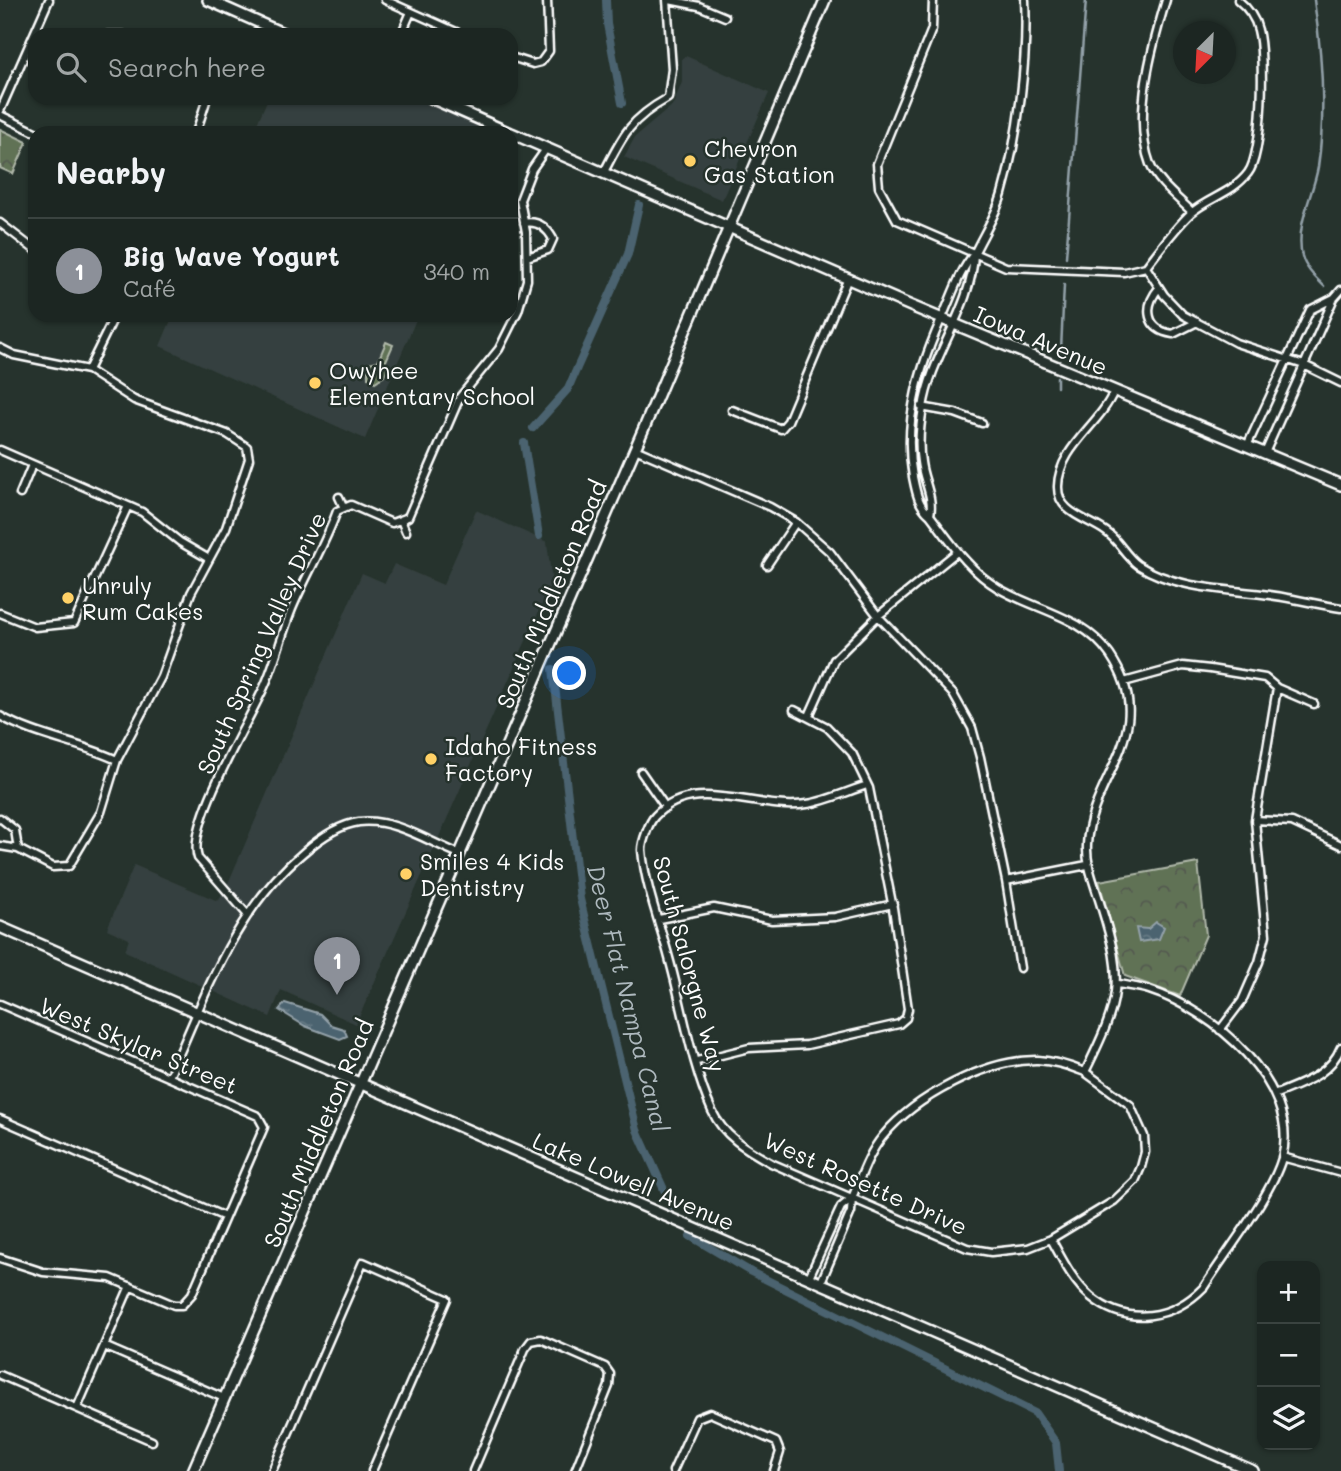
<!DOCTYPE html>
<html lang="en">
<head>
<meta charset="utf-8">
<style>
	:root { --surface:#1c2622; --page:#29322f; --text:#f1f3f6; --muted:#a0a5a5; --line:#3a4340; --accent:#8c9099 }
	body { margin:0; font-family:Mali,sans-serif; background:var(--page); color:var(--text) }
	.controls { position:absolute; right:21px; bottom:21px; display:grid; overflow:hidden; border-radius:14px; box-shadow:0 2px 5px #0004 }
	.controls button { width:63px; height:63px; display:grid; place-items:center; padding:0; border:0; border-bottom:2px solid var(--line); background:var(--surface); color:var(--text); font:35px sans-serif }
	.compass { position:absolute; left:1173px; top:21px; width:63px; height:63px; border-radius:50%; background:var(--surface); box-shadow:0 2px 5px #0004; rotate:204deg }
	.you { position:absolute; left:570px; top:674px; width:24px; height:24px; margin:-18px; border:5px solid #fff; border-radius:50%; background:#1a73e8; box-shadow:0 0 0 10px #1a73e833 }
	.badge { display:grid; place-items:center; width:46px; height:46px; border-radius:50%; background:var(--accent); color:#fff; font-size:23px; font-weight:700 }
	.pin { position:absolute; translate:-50% -58px; filter:drop-shadow(0 2px 4px #0008) }
	.pin::after { content:''; position:absolute; top:37px; width:24px; height:21px; background:inherit; clip-path:polygon(0 0,100% 0,50% 100%) }
	.list { margin:0; padding:0; list-style:none }
	h2 { display:flex; justify-content:space-between; align-items:center; height:91px; margin:0; padding:0 28px; font-size:30px }
	h2 small { font-size:23px; font-weight:400; color:var(--muted) }
	.list li { display:grid; grid-template-columns:46px 1fr auto; gap:21px; align-items:center; box-sizing:border-box; height:105px; padding:0 28px; border-top:2px solid var(--line) }
	.list b { display:block; font-size:26px; white-space:nowrap }
	.list p { margin:0; font-size:23px; white-space:nowrap; color:var(--muted) }
	.list em { font-size:23px; font-style:normal; color:var(--muted) }
	.icon { flex:none; width:38px; height:38px; fill:none; stroke:currentColor; stroke-width:2; stroke-linecap:round; stroke-linejoin:round }
	.map { position:relative; flex:none; width:1341px; height:1471px; overflow:hidden }
	.search { position:absolute; background:var(--surface); box-shadow:0 2px 5px #0004; left:28px; top:28px; width:490px; height:77px; display:flex; align-items:center; gap:18px; box-sizing:border-box; padding:0 24px; border-radius:21px; color:var(--muted); font-size:26px }
	.panel { position:absolute; background:var(--surface); box-shadow:0 2px 5px #0004; left:28px; top:126px; width:490px; height:196px; border-radius:21px }
	.map>svg:first-child { display:block }
	.built { fill:#35403f }
	.forest { fill:url(#forest-crowns); stroke:#b0b8aa; stroke-width:2 }
	.water { fill:url(#water-ripples); stroke:#93a1a9; stroke-width:2 }
	.lines { fill:none; stroke-linecap:round; stroke-linejoin:round }
	.stream { stroke:#93a1a9; stroke-width:2.5 }
	.canal { stroke:#4b636f; stroke-width:8 }
	.street-casing { stroke:#fff; stroke-width:11 }
	.secondary-casing { stroke:#fff; stroke-width:14 }
	.street { stroke:#26332d; stroke-width:6 }
	.secondary { stroke:#26332d; stroke-width:9 }
	.poi-dot { fill:#ffd166; stroke:#26332d; stroke-width:2.5 }
	.labels { text-anchor:middle; dominant-baseline:central; stroke-width:5; stroke-linejoin:round; paint-order:stroke }
	.poi-label { font-size:23px; fill:#fff; stroke:#26332d; text-anchor:start }
	.street-label { font-size:23px; fill:#fff; stroke:#26332d }
	.water-label { font-size:24px; font-style:italic; fill:#aeb9be; stroke:#26332d }
</style>
</head>
<body>
<div class="map">
<svg width="1341" height="1471" viewBox="0 0 1341 1471">
	<defs>
		<pattern id="forest-crowns" width="20" height="18" patternUnits="userSpaceOnUse" patternTransform="scale(1.75)"><rect width="20" height="18" fill="#607255"/><path d="M2 6a3 3 0 1 1 6 0M12 15a3 3 0 1 1 6 0" fill="none" stroke="#53594f"/></pattern>
		<pattern id="water-ripples" width="26" height="14" patternUnits="userSpaceOnUse" patternTransform="scale(1.75)"><rect width="26" height="14" fill="#4b636f"/><path d="M2 4q2-2 4 0t4 0M15 11q2-2 4 0t4 0" fill="none" stroke="#667a85"/></pattern>
	</defs>
	<rect width="100%" height="100%" fill="#26332d"/>
	<filter id="ink" filterUnits="userSpaceOnUse"><feTurbulence type="fractalNoise" baseFrequency=".0143" numOctaves="2"/><feDisplacementMap in="SourceGraphic" scale="14" xChannelSelector="R" yChannelSelector="G"/><feConvolveMatrix kernelMatrix="1 2 1 2 8 2 1 2 1" color-interpolation-filters="sRGB"/></filter>
	<g filter="url(#ink)">
		<!-- built -->
		<path class="built" d="M686,56L769,93L722,200L624,157L635,137L673,105L682,82V58Z
			M268,98H414L492,133H253Z
			M173,315H418L365,439L160,346Z
			M476,510L547,542L552,582L356,1024L281,990L270,1017L125,951L129,939L107,929L134,865L218,901L229,881L362,573L385,583L394,564L443,585Z"/>
		<!-- forest -->
		<path class="forest" d="M0,129L27,142L13,174L0,168Z
			M386,342L393,345L385,363L388,367L384,376L375,382L368,378V363L378,361Z
			M1198,863L1206,935L1180,996L1125,976L1099,881Z"/>
		<!-- water -->
		<path class="water" d="M1156,922L1164,927L1159,939L1139,942L1136,928L1148,929Z
			M285,1003L320,1014L331,1025L344,1029L347,1036L340,1039L305,1026L279,1010Z"/>
		<g class="lines">
			<!-- stream -->
			<path class="stream" d="M1314,0C1322,54 1326,113 1318,167C1313,196 1295,225 1302,256C1305,268 1316,278 1324,286
				M1066,257L1086,0
				M1061,350L1064,285
				M1057,387V377"/>
			<!-- canal -->
			<path class="canal" d="M606,0L607,24L622,103
				M533,428L568,389L577,368L628,254L639,205
				M524,443L539,536
				M553,669L580,899L637,1130L671,1205
				M690,1236L751,1272L1035,1413L1056,1443L1059,1471"/>
			<defs>
				<path id="street" d="M385,0L463,35
					M669,0L699,6L725,17
					M933,0L932,29L877,164L879,187L897,220L1006,267L1124,272L1146,267
					M1166,0C1152,47 1132,116 1150,164C1157,182 1178,198 1192,212
					M107,35H124
					M401,35L411,12
					M511,57L533,64L541,62L549,51L547,0
					M0,111L49,0
					M0,115L37,133
					M196,133L207,98
					M603,174C622,136 630,119 668,98L672,69L667,0
					M0,223L35,250
					M524,223C538,220 547,228 553,239L548,250L527,257
					M974,254C972,308 931,354 923,408C920,425 918,444 921,462C923,480 934,497 930,515C918,505 916,492 913,477C902,419 921,363 945,311C954,290 960,271 974,254Z
					M974,254C983,235 996,215 1002,194C1018,139 1028,58 1025,0
					M1146,267C1160,249 1174,229 1191,213C1208,198 1233,193 1248,173C1263,154 1265,56 1258,30C1255,17 1248,8 1238,0
					M1146,267L1164,295L1183,315L1236,343L1304,365L1341,383
					M1159,288C1143,307 1146,330 1173,334L1197,322
					M0,348L14,355L88,370L134,400L227,434L247,447L249,459L226,528L191,593L161,677L117,760L101,812L69,866L53,867L18,849L0,846
					M88,370L115,315
					M1114,391C1100,425 1059,447 1058,486C1057,513 1087,518 1105,531C1119,540 1125,556 1138,565C1174,588 1221,589 1262,594C1288,597 1315,604 1341,608
					M921,407L955,413L982,423
					M732,410L781,429L788,421L848,278
					M1247,446L1310,310L1334,298
					M635,449L770,507L796,522L830,552L878,616L953,694L972,728L980,757L1006,881L1020,968
					M0,450L142,512L180,542L209,559
					M1265,453L1334,298L1341,290
					M20,494L32,465
					M339,497L344,508
					M401,520L406,532
					M767,565L796,522
					M0,613L35,627L74,623L128,506
					M1124,682L1183,666L1210,669L1265,678L1277,688L1314,704
					M0,716C37,737 78,742 117,760
					M809,716L834,660L878,616L957,552
					M641,772L666,808
					M867,785C848,791 827,801 807,804C758,812 694,774 655,816C649,822 642,842 642,850C645,886 660,924 669,958C683,1008 691,1064 712,1111C724,1137 748,1150 771,1163L967,1248L991,1252L1028,1248L1051,1239L1114,1201L1135,1181L1141,1167L1145,1152L1144,1136L1130,1105L1085,1072
					M0,818L15,830L18,849
					M1255,820L1292,822L1341,845
					M1006,881L1087,865
					M246,913L198,858C186,824 250,720 265,685C276,660 282,634 292,609C306,575 325,545 337,511L351,505L392,523L408,517L460,397L499,349L518,311L527,280L526,232L520,200L532,169L546,149
					M659,919L714,908L772,920L835,917L893,904
					M0,1004L258,1116L264,1127L192,1294L182,1305H174L110,1278L43,1272L0,1258
					M1220,1030L1242,1001L1259,962L1266,935L1255,820L1277,688
					M697,1061L749,1048L807,1045L899,1024L906,1018L908,1009L893,908L869,788L852,753L827,727L794,710
					M169,1077C206,995 233,911 304,852C320,838 338,825 359,822C394,818 429,842 460,854
					M1276,1094C1303,1083 1330,1075 1341,1047
					M0,1119L225,1217
					M1282,1157L1341,1173
					M852,1198C861,1177 868,1154 883,1136C915,1097 986,1059 1038,1060C1055,1061 1070,1066 1085,1072C1120,1001 1125,982 1101,906C1095,885 1086,866 1087,845C1090,775 1162,732 1110,655C1083,615 1036,611 998,588C968,570 950,541 930,515
					M1051,1239C1062,1259 1073,1282 1091,1297C1128,1327 1173,1319 1204,1287C1226,1252 1271,1196 1282,1158C1301,1084 1212,1010 1149,990C1140,987 1128,986 1118,984
					M809,1277L841,1207L852,1198L851,1212L821,1282
					M104,1346L224,1398
					M0,1375L152,1441
					M77,1408L130,1286
					M272,1471L363,1262L447,1299L372,1471
					M473,1471L525,1349L531,1341L541,1339L605,1367L610,1374L609,1386L575,1471
					M673,1471L697,1418L710,1413L776,1442L780,1452L774,1471"/>
				<path id="secondary" d="M208,0L287,35
					M431,98L510,133
					M511,133L911,306L1341,485
					M0,927L1253,1471
					M193,1471L647,421L825,0"/>
			</defs>
			<!-- street casing -->
			<use href="#street" class="street-casing"/>
			<!-- secondary casing -->
			<use href="#secondary" class="secondary-casing"/>
			<!-- street -->
			<use href="#street" class="street"/>
			<!-- secondary -->
			<use href="#secondary" class="secondary"/>
		</g>
	</g>
	<!-- markers -->
	<g class="poi-dot">
		<circle cx="690" cy="161" r="7"/>
		<circle cx="315" cy="383" r="7"/>
		<circle cx="68" cy="598" r="7"/>
		<circle cx="431" cy="759" r="7"/>
		<circle cx="406" cy="874" r="7"/>
	</g>
	<g class="labels">
		<!-- poi labels -->
		<g class="poi-label">
			<text x="704" y="148">Chevron<tspan x="704" dy="26">Gas Station</tspan></text>
			<text x="329" y="370">Owyhee<tspan x="329" dy="26">Elementary School</tspan></text>
			<text x="82" y="585">Unruly<tspan x="82" dy="26">Rum Cakes</tspan></text>
			<text x="445" y="746">Idaho Fitness<tspan x="445" dy="26">Factory</tspan></text>
			<text x="420" y="861">Smiles 4 Kids<tspan x="420" dy="26">Dentistry</tspan></text>
		</g>
		<!-- street labels -->
		<g class="street-label">
			<text transform="translate(1041 340) rotate(23)">Iowa Avenue</text>
			<text transform="translate(551 594) rotate(-67)">South Middleton Road</text>
			<text transform="translate(261 643) rotate(-66)">South Spring Valley Drive</text>
			<text transform="translate(690 964) rotate(75)">South Salorgne Way</text>
			<text transform="translate(139 1045) rotate(23)">West Skylar Street</text>
			<text transform="translate(318 1133) rotate(-67)">South Middleton Road</text>
			<text transform="translate(634 1181) rotate(23)">Lake Lowell Avenue</text>
			<text transform="translate(866 1183) rotate(24)">West Rosette Drive</text>
		</g>
		<!-- water labels -->
		<g class="water-label">
			<text transform="translate(629 998) rotate(76)">Deer Flat Nampa Canal</text>
		</g>
	</g>
</svg>
<div class="controls">
<button>+</button>
<button>−</button>
<button><svg class="icon" aria-label="layers" viewBox="0 0 24 24"><path d="M12 4l9 5-9 5-9-5zM3 14l9 5 9-5"/></svg></button>
</div>
<svg class="compass" viewBox="-18 -18 36 36"><path d="M0-13l5 13h-10z" fill="#e53935"/><path d="M0 13l5-13h-10z" fill="#a0a5a5"/></svg>
<div class="you"></div>
<div class="pin badge" style="left:337px;top:995px">1</div>
<div class="search"><svg class="icon" aria-label="search" viewBox="0 0 24 24"><circle cx="10" cy="10" r="6"/><path d="M15 15l6 6"/></svg>Search here</div>
<section class="panel">
<h2>Nearby<small></small></h2>
<ul class="list">
<li><span class="badge">1</span><div><b>Big Wave Yogurt</b><p>Café</p></div><em>340 m</em></li>
</ul>
</section>
</div>
</body>
</html>
